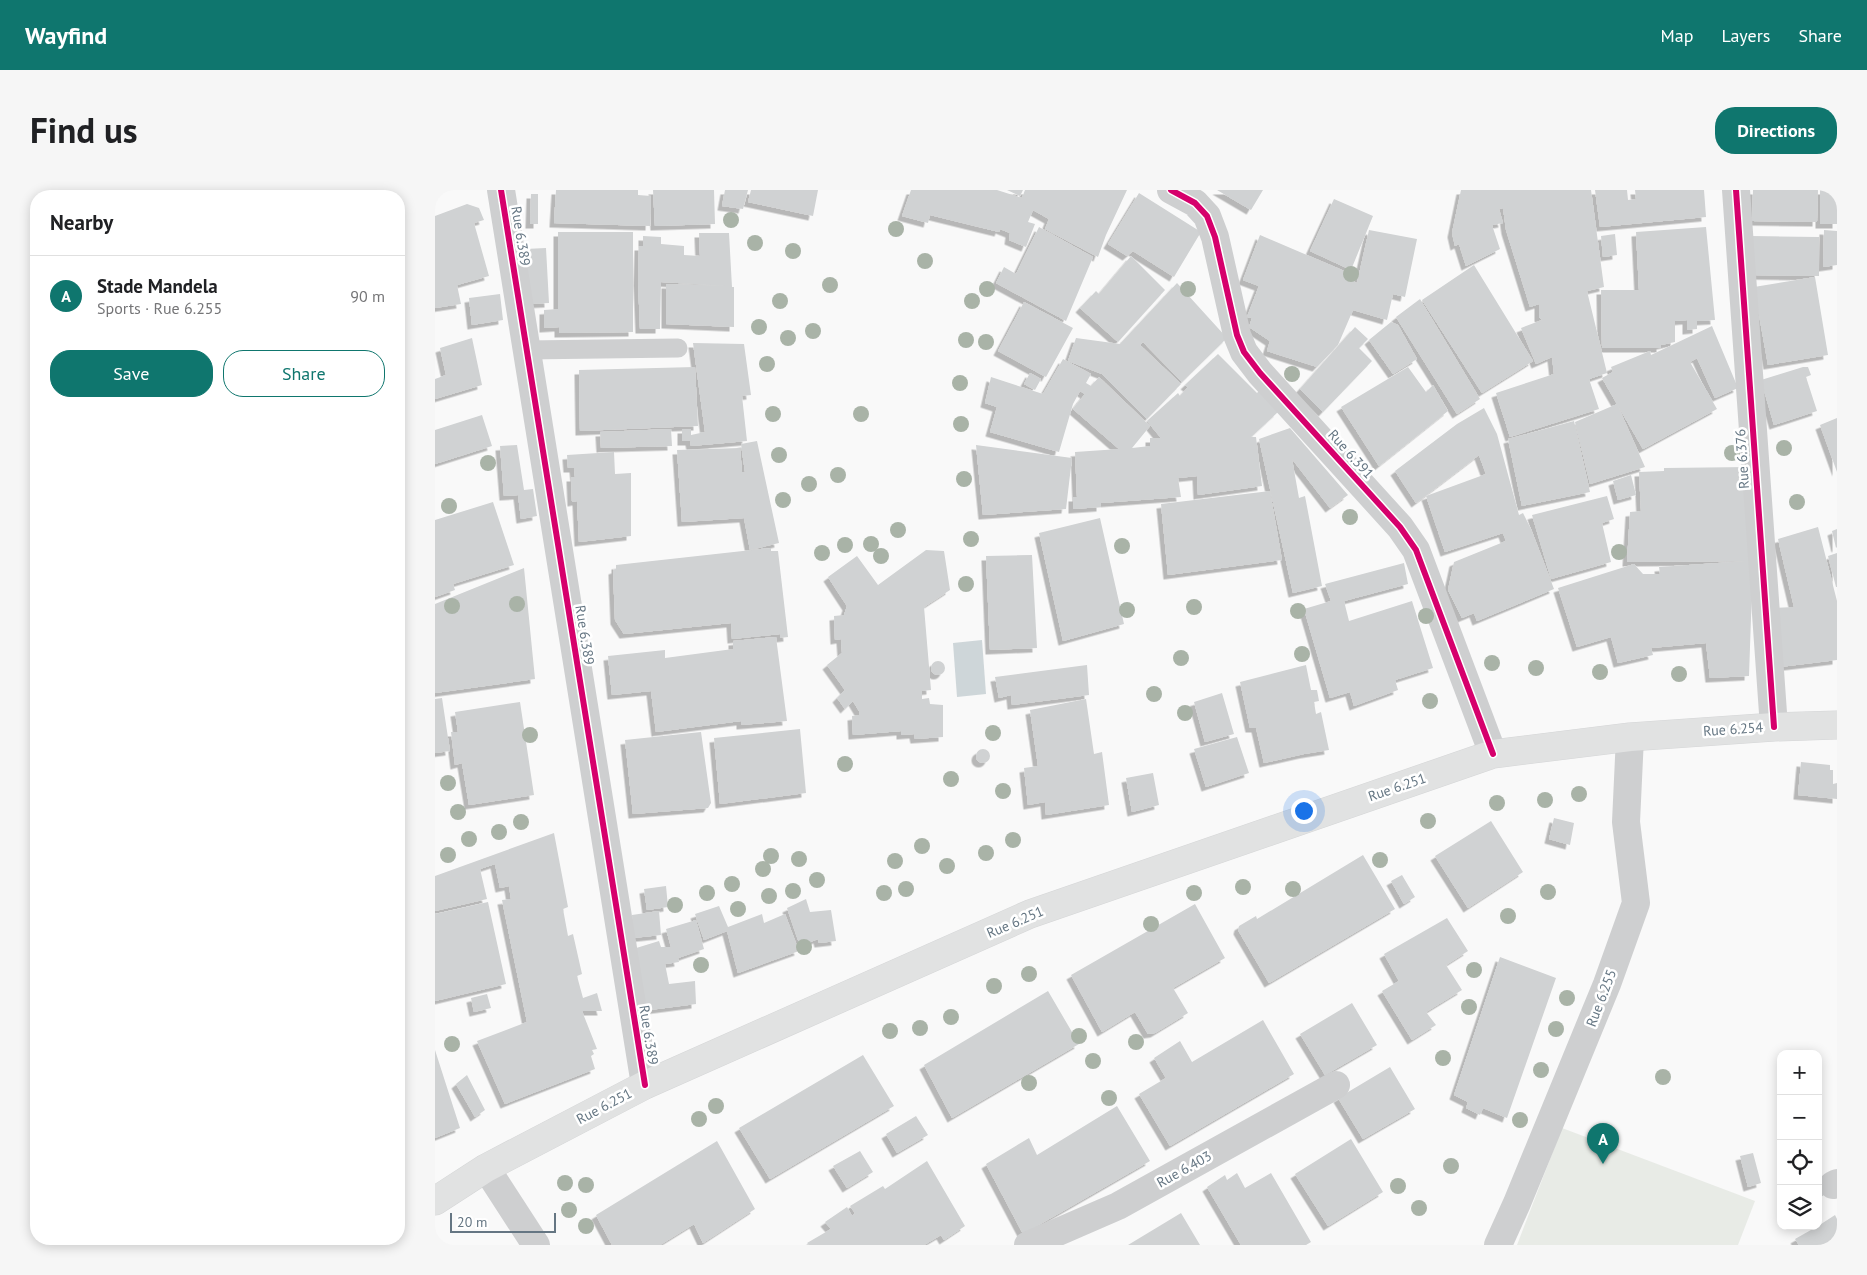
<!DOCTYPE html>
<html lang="en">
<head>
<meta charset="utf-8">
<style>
	:root { --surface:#fff; --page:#f6f6f6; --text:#202124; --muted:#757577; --line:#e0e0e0; --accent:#0f766e }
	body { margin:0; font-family:"PT Sans",sans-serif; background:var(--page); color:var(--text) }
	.controls { position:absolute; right:15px; bottom:15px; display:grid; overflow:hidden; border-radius:10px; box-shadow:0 2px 12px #0003 }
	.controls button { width:45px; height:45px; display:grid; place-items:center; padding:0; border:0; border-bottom:1px solid var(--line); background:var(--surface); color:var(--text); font:25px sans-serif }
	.scale { position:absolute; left:15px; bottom:12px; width:106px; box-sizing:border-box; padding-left:5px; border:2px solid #657683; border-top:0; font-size:14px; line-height:18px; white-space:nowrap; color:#657683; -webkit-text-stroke:4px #fff; paint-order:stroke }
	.you { position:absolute; left:868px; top:620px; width:18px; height:18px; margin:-12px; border:4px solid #fff; border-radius:50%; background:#1a73e8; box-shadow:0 0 0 8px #1a73e833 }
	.badge { display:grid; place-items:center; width:32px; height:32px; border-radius:50%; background:var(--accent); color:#fff; font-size:16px; font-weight:700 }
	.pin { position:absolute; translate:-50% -41px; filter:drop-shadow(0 1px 2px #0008) }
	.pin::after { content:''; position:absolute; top:26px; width:18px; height:15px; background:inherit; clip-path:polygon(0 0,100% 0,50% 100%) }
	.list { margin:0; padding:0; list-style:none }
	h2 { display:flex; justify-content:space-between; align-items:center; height:65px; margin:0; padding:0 20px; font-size:21px }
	h2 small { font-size:16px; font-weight:400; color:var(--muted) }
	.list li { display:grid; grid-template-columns:32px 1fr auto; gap:15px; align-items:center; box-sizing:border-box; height:80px; padding:0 20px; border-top:1px solid var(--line) }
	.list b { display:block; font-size:19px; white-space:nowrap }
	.list p { margin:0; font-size:16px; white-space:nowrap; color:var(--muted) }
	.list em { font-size:16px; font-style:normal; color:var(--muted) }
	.actions { display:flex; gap:10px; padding:15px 20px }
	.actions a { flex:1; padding:11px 0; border:1px solid var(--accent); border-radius:20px; text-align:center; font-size:18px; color:var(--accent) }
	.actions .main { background:var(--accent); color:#fff }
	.icon { flex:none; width:28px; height:28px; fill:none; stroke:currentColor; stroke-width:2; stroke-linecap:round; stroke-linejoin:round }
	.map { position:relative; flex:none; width:1402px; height:1055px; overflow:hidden; border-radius:20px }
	header { display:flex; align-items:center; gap:30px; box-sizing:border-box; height:70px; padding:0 25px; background:var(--accent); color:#fff }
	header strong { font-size:24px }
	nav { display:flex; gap:28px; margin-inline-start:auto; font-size:18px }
	.intro { display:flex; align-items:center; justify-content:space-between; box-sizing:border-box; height:120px; padding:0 30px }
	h1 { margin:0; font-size:35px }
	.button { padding:12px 22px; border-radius:20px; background:var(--accent); color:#fff; font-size:18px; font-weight:700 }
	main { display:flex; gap:30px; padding:0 30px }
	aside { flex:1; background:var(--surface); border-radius:20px; box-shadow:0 2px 12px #0003 }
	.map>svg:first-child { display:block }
	.green { fill:#e8ebe6 }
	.water { fill:#ced6d9 }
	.building { fill:#d0d2d3; filter:url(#shadow) }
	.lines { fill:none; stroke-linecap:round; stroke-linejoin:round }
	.secondary-casing { stroke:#d5d6d7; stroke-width:29 }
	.lane { stroke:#cecfd0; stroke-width:19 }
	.street { stroke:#cecfd0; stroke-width:28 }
	.secondary { stroke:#e1e2e2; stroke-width:28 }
	.cycleway-casing { stroke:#fff; stroke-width:9 }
	.cycleway { stroke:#d6006c; stroke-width:6 }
	.tree { fill:#a9b3a7 }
	.labels { text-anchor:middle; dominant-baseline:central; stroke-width:5; stroke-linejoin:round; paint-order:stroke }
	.street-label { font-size:14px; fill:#657683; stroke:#fff }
</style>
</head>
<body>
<header>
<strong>Wayfind</strong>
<nav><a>Map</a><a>Layers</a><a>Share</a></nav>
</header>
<div class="intro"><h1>Find us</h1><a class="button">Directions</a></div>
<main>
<aside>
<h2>Nearby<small></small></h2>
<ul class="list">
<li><span class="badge">A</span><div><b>Stade Mandela</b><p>Sports · Rue 6.255</p></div><em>90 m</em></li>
</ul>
<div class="actions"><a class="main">Save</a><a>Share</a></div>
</aside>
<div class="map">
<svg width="1402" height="1055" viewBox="0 0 1402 1055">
	<defs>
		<filter id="shadow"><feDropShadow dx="-4.5" dy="4.5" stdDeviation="0" flood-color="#0004"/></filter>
	</defs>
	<rect width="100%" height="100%" fill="#f9f9f9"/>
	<!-- green -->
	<path class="green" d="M1127,938L1320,1011L1303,1055H1082Z"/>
	<!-- water -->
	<path class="water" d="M547,450L551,504L522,507L518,453Z"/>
	<!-- building -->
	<path class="building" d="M121,0H203V5L216,6L215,36L119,33Z
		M218,0H279L280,34L220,36Z
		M290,0H313L308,19L287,16Z
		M316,0H383L378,26L313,12Z
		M476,0H562L587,8L590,0H692L671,45L663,67L610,39L614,29L598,20L593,32L600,34L591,57L574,50L575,43L565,39L564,42L495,25L493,33L467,26Z
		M572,0H588L585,6Z
		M782,0H828L816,20Z
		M1026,0H1156L1169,97L1152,101L1172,183L1154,189L1164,219L1075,247L1061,203L1119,184L1117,167L1101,174L1086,138L1107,130L1104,127V114L1095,117L1071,40L1068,18L1064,19L1068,33L1057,35L1065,59L1031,76L1024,54L1020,56L1017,43Z
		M1160,0H1192L1193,10L1201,9L1200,0H1269L1271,27L1165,37Z
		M1318,0H1383L1382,32L1317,31Z
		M1385,0H1402V34H1385Z
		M704,3L766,42L739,87L698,61L692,66L673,54Z
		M96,4H103V34H95Z
		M899,9L938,26L916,80L875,61Z
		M32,14L44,18L49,30L39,33L54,86L22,95L26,114L0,118V26Z
		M604,37L658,67L631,131L561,93L569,77L581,84Z
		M1271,37L1280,130L1262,131V139L1252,140V130L1240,131V152L1226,155V158H1167L1166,100H1204L1201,42Z
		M934,40L982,49L970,107L958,104L952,130L918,120L903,155L882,177L832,161L835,151L814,137L817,128L812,127L824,96L808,90L825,45L914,83L912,88L922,93Z
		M1389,40L1402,41V75L1388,77Z
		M123,42H198V142L124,143V137L109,138V120L123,119Z
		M264,43H294L297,97H299V137L231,134V94L293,96L226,92L225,139H205L203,91L204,56H208V46L226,47V54L249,56V65L265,66Z
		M1180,44L1182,65L1168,67L1166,46Z
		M1315,46L1384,47V86L1314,85Z
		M111,58L114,113L93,114L90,59Z
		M696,66L730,100L683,152L645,118L661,101L664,104Z
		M1039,75L1098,171L1047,203L987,110Z
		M1380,87L1393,165L1333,175L1319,97Z
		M742,93L792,148L747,192L708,152L705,155L746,194L712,229L667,184L633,171L641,148L685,154Z
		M65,104L68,130L37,135L34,108Z
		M985,109L1045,209L1022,224L961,127Z
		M589,112L638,138L611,187L563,161Z
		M956,132L963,135L982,169L958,184L934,150Z
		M1277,136L1303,198L1280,208L1262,168L1255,172L1282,219L1208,259L1167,188L1178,182L1176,177L1215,161L1216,165Z
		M920,137L933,149L924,158L937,171L888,222L865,199Z
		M37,148L47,195L0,209V189L11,185L5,158Z
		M258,153L309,154L316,205L307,206L312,251L256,256L255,251H247V239H256V245L270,242Z
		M783,164L822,203L824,201L843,222L816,247H821L827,296L763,305L762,286L743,288L746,307L666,313V317L638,319V307H642L640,262L684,259L638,219L650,204L645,201L638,214L624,262L555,242L562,217L550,213L556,187L608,204L628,169L656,184L651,193L656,196L664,187L715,236L697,258L715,256V248H726L712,231L743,203L745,206L753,197L750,195Z
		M260,177L263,236L145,241L144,180Z
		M973,177L991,202L998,195L1013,221L944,276L906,217Z
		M1368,177H1373L1376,185L1371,187L1382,221L1339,235L1326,190Z
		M595,183L606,189L600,200L589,194Z
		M1182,214L1210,277L1155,294L1140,232Z
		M1049,218L1062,244L1084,325L1088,323L1096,339L1119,399L1042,431L1039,423L1027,428L1013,400L1019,372L1071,351L1068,343L1010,362L991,306L1051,284L1044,265L981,313L960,281L1022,234Z
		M47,225L57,256L0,274V240Z
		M1402,228V282L1385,235Z
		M1139,231L1155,302L1087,316L1073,249Z
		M855,238L913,305L895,318L857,269L864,308L870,306L887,396L858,403L824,249Z
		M236,239L237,256L166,258L165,242Z
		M322,251L344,353L315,360L309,328L247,332L242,260L305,258L307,282H310L306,254Z
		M82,255L89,300L98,299L102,326L86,329L83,305L69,306L65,256Z
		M541,255L637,268L631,319L548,325Z
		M179,262L180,284L196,283V346L144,352L142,311L137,312L136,287H140L139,278H133L132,265Z
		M1314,277L1318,370L1314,486L1275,488L1271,453L1216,458L1218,465L1183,473L1176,447L1142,457L1123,398L1199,374L1208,384H1225L1224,377L1313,371L1192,372L1195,322L1206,321L1204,282L1229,281V278Z
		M1196,285L1201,305L1183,310L1178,291Z
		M835,301L847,370L733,385L726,314Z
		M1172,306L1179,329L1167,333L1176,372L1116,389L1097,325Z
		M58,312L79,375L18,394L20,400L0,407V330Z
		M665,328L689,434L628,451L604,343Z
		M1383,337L1402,411V470L1345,477L1340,418L1359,417L1343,349Z
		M1402,339V357L1401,358L1397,341Z
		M336,358V361H343L353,447L345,448V444L297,449L296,433L189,444L180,430L178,380L181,379V375Z
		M491,360L509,361L515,400L489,417L496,500L487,501V509L494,508L495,514L508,515V547L480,549L479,544L466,545V541L418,545L417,526L424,525V521L418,511L410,519L402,508L410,500L392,475L407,463L406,449L400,450L399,426L409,425L412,416L393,387L422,366L443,395Z
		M1402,363V397H1401L1393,366Z
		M597,365L602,458L555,460L551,366Z
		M969,373L973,394L909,411L914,431L977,411L998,478L960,490L963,500L919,516L915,502L895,508L869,419L896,411L890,394Z
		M89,378L100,489L0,503V414Z
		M341,447L352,531L306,535V531L221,542L216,501L177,505L173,466L230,460V468L298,459V451Z
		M496 478a7 7 0 1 1 14 0a7 7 0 1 1-14 0Z
		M652,475L654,505L577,515L576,505L564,508L560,487Z
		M871,475L876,500H882L884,511L879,512L881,524L886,522L894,560L869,564L829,573L821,538H815L805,492Z
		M787,503L799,544L770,552L759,512Z
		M7,508L15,561L0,563V509Z
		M651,509L659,564L667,562L674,615L611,625L610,612L593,615L589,578L603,576L595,520Z
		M85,512L99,605L34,615L27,573L20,575L16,542H23L20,522Z
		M365,539L371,603L285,614L279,548Z
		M266,542L276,613L273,618L198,624L190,550Z
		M802,547L814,583L771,597L759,559Z
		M541 566a7 7 0 1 1 14 0a7 7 0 1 1-14 0Z
		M1366,572L1395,575V580H1398V594L1402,593V609L1363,605Z
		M718,583L724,615L697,622L691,588Z
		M1119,628L1139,633L1135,655L1114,649Z
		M1056,631L1088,682L1033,718L1000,666Z
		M119,643L133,717L128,719L133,746L138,744L147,784L142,786L148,808L162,803L167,821H147L162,859L157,860L159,864L156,866L160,879L70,914L42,851L92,832L67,710L76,709L74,696L65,698L60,674L45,679L52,709L0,721V686Z
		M928,665L960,719L834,793L803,740L804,736L821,726L822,729Z
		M967,685L980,707L969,714L956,691Z
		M231,696L233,717L212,720L209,699Z
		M371,709L375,722L396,720L401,751L384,753L383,749L365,756L352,718Z
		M53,712L71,794L0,811V724Z
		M760,714L790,768L738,798L753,823L720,843L713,844L700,822L667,842L636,785Z
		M284,716L293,737L327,724L329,733L350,724L364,761L303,783L292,741L269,750L260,724Z
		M224,721L226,745L198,748L197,725Z
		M1012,728L1033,761L1011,775L1027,800L991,822L1001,835L977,850L947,801L964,791L949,764Z
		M261,730L269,759L243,768L244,772L230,774L234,794L260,791L261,814L207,821L198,759L224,751L226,757H236L231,739Z
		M1065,767L1121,788L1072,928L1048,918L1045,925L1031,918L1033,912L1019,905Z
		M613,801L644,854L517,928L489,875Z
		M52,804L56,818L39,822L36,808Z
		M917,813L942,855L890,885L865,844Z
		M828,830L859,884L735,956L704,904L731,888L719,868L745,851L757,872Z
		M0,860L25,938L0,948Z
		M428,865L459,916L335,989L304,938Z
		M955,877L980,919L928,949L903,908Z
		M32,885L50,920L40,927L21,894Z
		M682,916L715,971L588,1044L551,974L594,948L602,965Z
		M481,926L493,945L462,963L451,944Z
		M916,949L948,1002L893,1036L860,984Z
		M282,951L320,1019L268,1053L259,1034L225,1055H177L161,1025Z
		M425,961L438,982L412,998L398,976Z
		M1318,963L1326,993L1313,997L1305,966Z
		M492,971L530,1036L509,1050L506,1045L489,1055H374L372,1053L396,1039L390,1032L412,1017L417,1026L420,1023L415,1016L448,996L450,999Z
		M802,983L810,998L836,983L876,1052L871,1055H806L772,997L790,985L792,990Z
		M1383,994L1389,1005L1383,1009Z
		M746,1023L765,1055H693Z
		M1400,1025L1402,1029V1055H1364L1360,1049L1383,1036Z"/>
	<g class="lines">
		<defs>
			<path id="secondary" d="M0,1011L51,978L210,895L595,724L1058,564L1195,547L1339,537L1402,535"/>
		</defs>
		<!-- secondary casing -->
		<use href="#secondary" class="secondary-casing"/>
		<!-- lane -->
		<path class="lane" d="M91,160L243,158"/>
		<!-- street -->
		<path class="street" d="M66,0L210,895
			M736,0L760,13L772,26L780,47L802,145L809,162L825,183L965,337L981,360L1058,564
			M1301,0L1339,537
			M51,978L101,1055
			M1398,995L1402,993
			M593,1055L683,1016L901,895
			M1063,1055L1082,1013L1172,794L1201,713L1191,632L1195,547"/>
		<!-- secondary -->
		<use href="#secondary" class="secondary"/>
		<defs>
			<path id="cycleway" d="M66,0L210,895
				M736,0L760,13L772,26L780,47L802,145L809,162L825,183L965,337L981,360L1058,564
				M1301,0L1339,537"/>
		</defs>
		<!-- cycleway casing -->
		<use href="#cycleway" class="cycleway-casing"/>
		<!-- cycleway -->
		<use href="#cycleway" class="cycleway"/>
	</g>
	<!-- trees -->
	<g class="tree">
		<circle cx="296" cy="30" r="8"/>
		<circle cx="461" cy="39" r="8"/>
		<circle cx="320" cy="53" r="8"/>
		<circle cx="358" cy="61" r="8"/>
		<circle cx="490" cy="71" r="8"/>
		<circle cx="916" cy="84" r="8"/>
		<circle cx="395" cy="95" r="8"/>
		<circle cx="552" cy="99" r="8"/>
		<circle cx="753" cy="99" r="8"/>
		<circle cx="345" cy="111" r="8"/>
		<circle cx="537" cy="111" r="8"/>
		<circle cx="324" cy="137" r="8"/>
		<circle cx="378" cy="141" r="8"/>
		<circle cx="353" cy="148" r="8"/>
		<circle cx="531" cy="150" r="8"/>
		<circle cx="551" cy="152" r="8"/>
		<circle cx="332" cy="174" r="8"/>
		<circle cx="857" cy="184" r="8"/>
		<circle cx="525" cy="193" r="8"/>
		<circle cx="338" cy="224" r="8"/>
		<circle cx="426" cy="224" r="8"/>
		<circle cx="526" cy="234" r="8"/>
		<circle cx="1349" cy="258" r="8"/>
		<circle cx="1297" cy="263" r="8"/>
		<circle cx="344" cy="265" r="8"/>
		<circle cx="53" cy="273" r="8"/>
		<circle cx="403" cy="285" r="8"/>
		<circle cx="529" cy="289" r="8"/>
		<circle cx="374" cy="294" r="8"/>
		<circle cx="348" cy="310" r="8"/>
		<circle cx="1362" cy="312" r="8"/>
		<circle cx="14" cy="316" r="8"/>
		<circle cx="915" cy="327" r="8"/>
		<circle cx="463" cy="340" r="8"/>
		<circle cx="536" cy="349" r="8"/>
		<circle cx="436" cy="354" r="8"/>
		<circle cx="410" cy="355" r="8"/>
		<circle cx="687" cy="356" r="8"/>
		<circle cx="1184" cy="362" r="8"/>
		<circle cx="387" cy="363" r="8"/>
		<circle cx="446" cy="366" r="8"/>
		<circle cx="531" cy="394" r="8"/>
		<circle cx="82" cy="414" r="8"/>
		<circle cx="17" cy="416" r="8"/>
		<circle cx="759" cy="417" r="8"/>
		<circle cx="692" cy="420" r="8"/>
		<circle cx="863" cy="421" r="8"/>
		<circle cx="991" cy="426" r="8"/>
		<circle cx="867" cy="464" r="8"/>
		<circle cx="746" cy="468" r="8"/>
		<circle cx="1057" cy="473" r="8"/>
		<circle cx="1101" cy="478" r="8"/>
		<circle cx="1165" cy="482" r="8"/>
		<circle cx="1244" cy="484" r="8"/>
		<circle cx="719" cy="504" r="8"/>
		<circle cx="995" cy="511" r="8"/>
		<circle cx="750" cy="523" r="8"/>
		<circle cx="558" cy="543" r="8"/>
		<circle cx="95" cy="545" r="8"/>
		<circle cx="410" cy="574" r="8"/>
		<circle cx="516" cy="589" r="8"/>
		<circle cx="13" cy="593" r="8"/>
		<circle cx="568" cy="601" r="8"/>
		<circle cx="1144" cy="604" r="8"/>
		<circle cx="1110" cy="610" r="8"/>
		<circle cx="1062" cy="613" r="8"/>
		<circle cx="23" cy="622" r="8"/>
		<circle cx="993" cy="631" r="8"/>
		<circle cx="86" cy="632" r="8"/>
		<circle cx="64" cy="642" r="8"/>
		<circle cx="34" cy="649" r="8"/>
		<circle cx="578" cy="650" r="8"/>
		<circle cx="487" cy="656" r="8"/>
		<circle cx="551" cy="663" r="8"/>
		<circle cx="13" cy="665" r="8"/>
		<circle cx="336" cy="666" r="8"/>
		<circle cx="364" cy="669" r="8"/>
		<circle cx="945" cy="670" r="8"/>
		<circle cx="460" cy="671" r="8"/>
		<circle cx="512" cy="676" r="8"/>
		<circle cx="328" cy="679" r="8"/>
		<circle cx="382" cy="690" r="8"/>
		<circle cx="297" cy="694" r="8"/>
		<circle cx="808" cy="697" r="8"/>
		<circle cx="471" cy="699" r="8"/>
		<circle cx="858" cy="699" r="8"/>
		<circle cx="358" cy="701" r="8"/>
		<circle cx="1113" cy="702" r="8"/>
		<circle cx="272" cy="703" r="8"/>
		<circle cx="449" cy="703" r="8"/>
		<circle cx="759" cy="703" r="8"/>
		<circle cx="334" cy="706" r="8"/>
		<circle cx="240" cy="715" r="8"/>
		<circle cx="303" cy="719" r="8"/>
		<circle cx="1073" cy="726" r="8"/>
		<circle cx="716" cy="734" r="8"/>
		<circle cx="369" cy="757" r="8"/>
		<circle cx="266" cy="775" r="8"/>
		<circle cx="1039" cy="780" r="8"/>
		<circle cx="594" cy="784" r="8"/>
		<circle cx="559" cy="796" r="8"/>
		<circle cx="1132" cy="808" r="8"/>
		<circle cx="1034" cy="817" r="8"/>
		<circle cx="516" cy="827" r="8"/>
		<circle cx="485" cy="838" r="8"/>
		<circle cx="1121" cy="839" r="8"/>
		<circle cx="455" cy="841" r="8"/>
		<circle cx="644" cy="846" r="8"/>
		<circle cx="701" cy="852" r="8"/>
		<circle cx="17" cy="854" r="8"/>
		<circle cx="1008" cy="868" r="8"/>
		<circle cx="658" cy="871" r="8"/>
		<circle cx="1106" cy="880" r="8"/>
		<circle cx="1228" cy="887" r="8"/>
		<circle cx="594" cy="893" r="8"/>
		<circle cx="674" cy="908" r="8"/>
		<circle cx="281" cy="916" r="8"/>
		<circle cx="264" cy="929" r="8"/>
		<circle cx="1085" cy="930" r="8"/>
		<circle cx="1016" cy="976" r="8"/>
		<circle cx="130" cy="993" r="8"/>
		<circle cx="151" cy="995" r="8"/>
		<circle cx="963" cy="996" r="8"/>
		<circle cx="984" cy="1018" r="8"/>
		<circle cx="134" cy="1020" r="8"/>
		<circle cx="151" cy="1036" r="8"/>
	</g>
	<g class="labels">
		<!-- street labels -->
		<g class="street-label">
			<text transform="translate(86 46) rotate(81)">Rue 6.389</text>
			<text transform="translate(916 264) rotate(48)">Rue 6.391</text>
			<text transform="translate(1307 269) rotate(-94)">Rue 6.376</text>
			<text transform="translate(150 445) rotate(81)">Rue 6.389</text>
			<text transform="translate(1298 539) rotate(-4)">Rue 6.254</text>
			<text transform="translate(962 597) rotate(-19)">Rue 6.251</text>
			<text transform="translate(580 732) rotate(-23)">Rue 6.251</text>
			<text transform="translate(1166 808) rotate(-69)">Rue 6.255</text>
			<text transform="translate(214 845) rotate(81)">Rue 6.389</text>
			<text transform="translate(169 916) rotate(-28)">Rue 6.251</text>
			<text transform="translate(749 979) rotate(-29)">Rue 6.403</text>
		</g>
	</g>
</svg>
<div class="controls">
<button>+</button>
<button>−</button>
<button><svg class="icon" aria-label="locate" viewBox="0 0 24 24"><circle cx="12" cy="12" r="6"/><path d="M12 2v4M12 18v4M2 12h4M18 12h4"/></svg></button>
<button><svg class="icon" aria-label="layers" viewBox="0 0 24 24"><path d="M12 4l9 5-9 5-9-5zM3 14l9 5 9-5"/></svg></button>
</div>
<div class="scale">20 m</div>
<div class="you"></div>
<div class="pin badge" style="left:1168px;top:974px">A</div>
</div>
</main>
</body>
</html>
